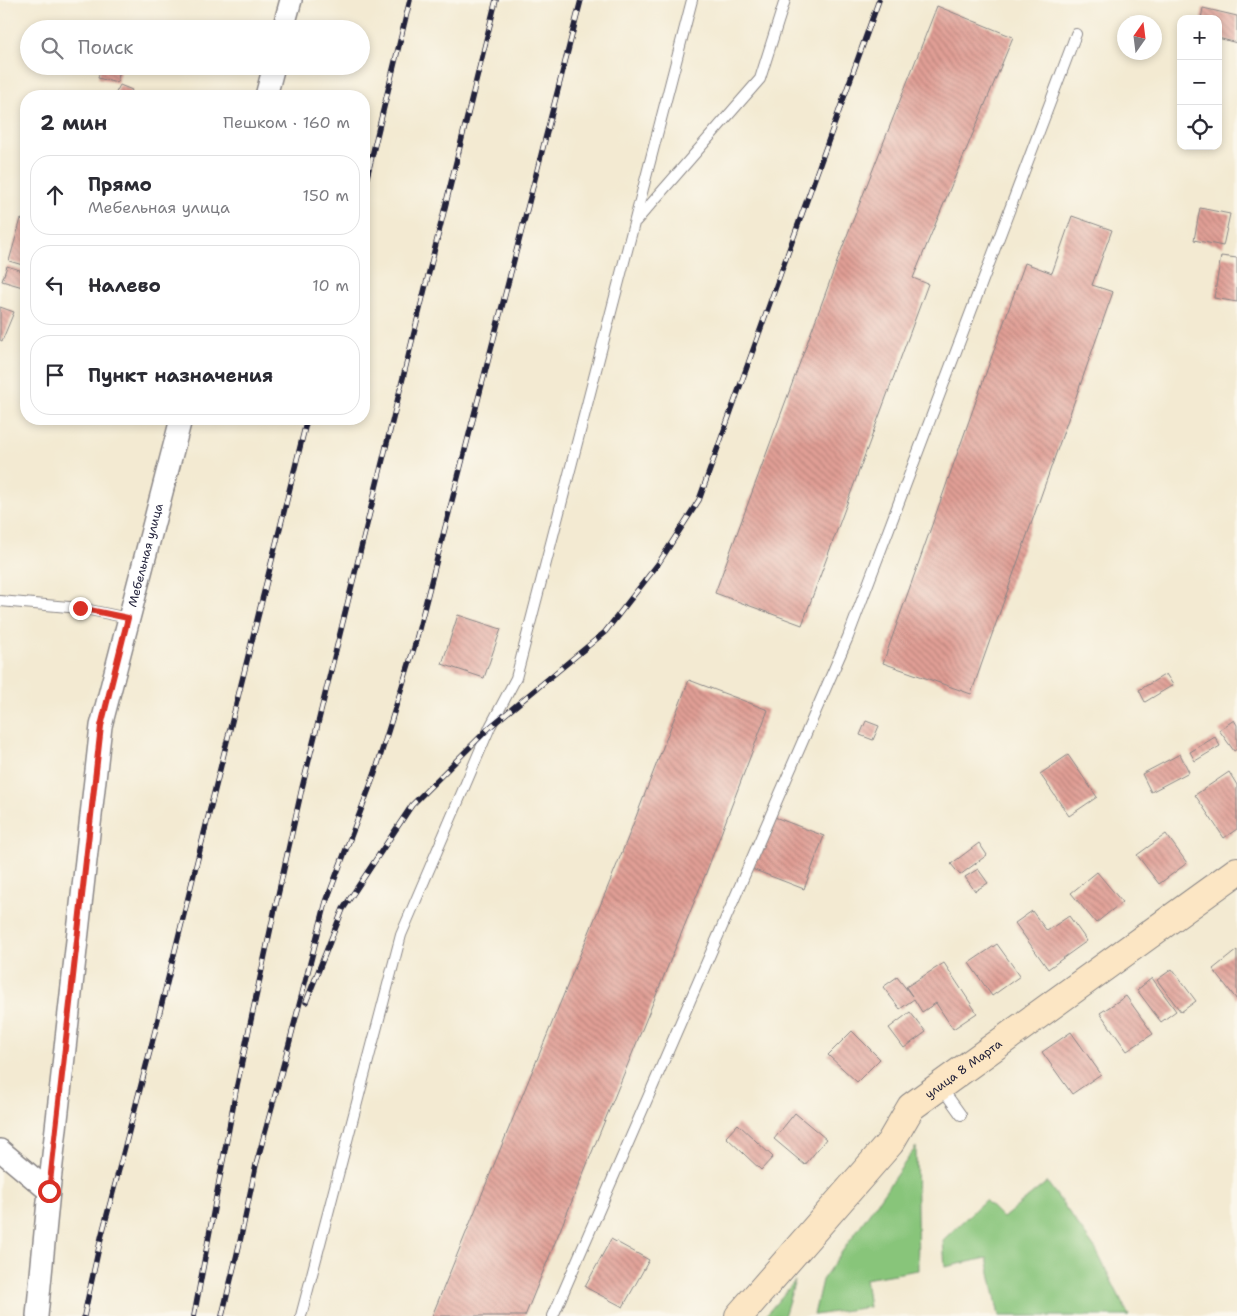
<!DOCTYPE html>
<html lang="ru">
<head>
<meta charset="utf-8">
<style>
	:root { --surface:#fff; --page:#f7f7f7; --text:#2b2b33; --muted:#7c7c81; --line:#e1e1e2 }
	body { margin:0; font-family:"Shantell Sans",sans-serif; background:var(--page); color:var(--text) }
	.controls { position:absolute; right:15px; top:15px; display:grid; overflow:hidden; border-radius:10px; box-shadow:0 2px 8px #0003 }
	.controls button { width:45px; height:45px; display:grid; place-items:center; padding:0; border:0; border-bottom:1px solid var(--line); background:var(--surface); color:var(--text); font:25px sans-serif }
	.compass { position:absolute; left:1117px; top:15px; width:45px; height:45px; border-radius:50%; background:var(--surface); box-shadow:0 2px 8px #0003; rotate:14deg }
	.stop { position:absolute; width:15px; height:15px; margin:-11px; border:4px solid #d93025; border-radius:50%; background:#fff }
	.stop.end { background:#d93025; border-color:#fff; box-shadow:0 1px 5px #0008 }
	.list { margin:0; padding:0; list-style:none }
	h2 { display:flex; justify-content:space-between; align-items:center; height:65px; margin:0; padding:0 20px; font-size:21px }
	h2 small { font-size:16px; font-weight:400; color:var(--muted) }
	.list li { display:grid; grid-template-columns:32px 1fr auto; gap:15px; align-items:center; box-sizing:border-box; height:80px; margin:0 10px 10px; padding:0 10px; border:1px solid var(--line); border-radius:20px }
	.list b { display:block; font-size:19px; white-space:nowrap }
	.list p { margin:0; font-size:16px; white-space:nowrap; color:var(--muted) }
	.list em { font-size:16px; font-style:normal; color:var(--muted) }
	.icon { flex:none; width:28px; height:28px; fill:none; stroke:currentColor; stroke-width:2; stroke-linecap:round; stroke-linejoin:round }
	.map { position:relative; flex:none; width:1237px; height:1316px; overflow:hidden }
	.search { position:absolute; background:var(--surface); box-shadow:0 2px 8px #0003; left:20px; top:20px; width:350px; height:55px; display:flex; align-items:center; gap:12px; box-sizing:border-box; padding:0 18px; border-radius:28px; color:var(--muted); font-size:19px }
	.panel { position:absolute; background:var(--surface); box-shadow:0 2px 8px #0003; left:20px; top:90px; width:350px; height:335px; border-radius:20px }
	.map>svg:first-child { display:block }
	.green { fill:#88c57a; stroke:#55745a }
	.building { fill:url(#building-back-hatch) }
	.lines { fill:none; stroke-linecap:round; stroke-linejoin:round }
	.service-casing { stroke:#8a8686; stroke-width:12 }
	.minor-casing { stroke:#8a8686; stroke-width:24 }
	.secondary-casing { stroke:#8a8686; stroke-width:30 }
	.service { stroke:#fff; stroke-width:10 }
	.minor { stroke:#fff; stroke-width:21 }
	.secondary { stroke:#fce6c4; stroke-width:28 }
	.rail-casing { stroke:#22223b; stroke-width:5.5 }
	.rail { stroke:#fbf7ec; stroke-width:4; stroke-dasharray:11; stroke-linecap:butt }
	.route { stroke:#d93025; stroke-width:6 }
	.labels { text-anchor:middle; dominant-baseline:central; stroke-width:5; stroke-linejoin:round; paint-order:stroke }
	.street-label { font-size:12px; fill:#22223b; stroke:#fbf7ec }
</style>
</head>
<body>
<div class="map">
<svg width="1237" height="1316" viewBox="0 0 1237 1316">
	<defs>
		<pattern id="building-back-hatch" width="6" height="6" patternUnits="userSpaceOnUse" patternTransform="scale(1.25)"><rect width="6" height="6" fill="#e19f95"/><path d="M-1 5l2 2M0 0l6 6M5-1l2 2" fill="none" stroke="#b6817b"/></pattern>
	</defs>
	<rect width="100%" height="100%" fill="#fbf7ec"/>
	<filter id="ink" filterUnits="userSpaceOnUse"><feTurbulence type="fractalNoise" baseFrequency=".02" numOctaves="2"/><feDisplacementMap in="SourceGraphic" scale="10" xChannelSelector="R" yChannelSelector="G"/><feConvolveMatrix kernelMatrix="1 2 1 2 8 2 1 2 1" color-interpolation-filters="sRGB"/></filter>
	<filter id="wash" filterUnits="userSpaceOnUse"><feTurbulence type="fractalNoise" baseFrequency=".0096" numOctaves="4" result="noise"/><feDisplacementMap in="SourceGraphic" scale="20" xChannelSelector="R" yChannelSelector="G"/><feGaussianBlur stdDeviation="1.12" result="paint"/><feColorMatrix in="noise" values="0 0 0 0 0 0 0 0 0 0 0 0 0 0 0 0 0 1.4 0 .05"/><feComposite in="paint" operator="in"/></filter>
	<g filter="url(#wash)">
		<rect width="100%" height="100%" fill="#f3ead2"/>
		<!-- green -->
		<path class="green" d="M916,1147L918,1270L865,1279L869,1307L814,1315L822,1280Z
			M1047,1182L1096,1250L1129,1316H999L987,1258L945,1267L943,1240L985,1200L1003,1218Z
			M795,1281L784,1316H765Z"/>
		<g id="blocks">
			<!-- building -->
			<path class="building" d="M937,6L1013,37L913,278L928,284L802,625L715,593L841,251Z
				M1203,8L1237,16V43L1218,38V19H1201Z
				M101,66H121L117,83L98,78Z
				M120,85L132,90L129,96H114Z
				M1200,208L1230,214L1223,246L1194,240Z
				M1072,216L1112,230L1092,285L1113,292L971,694L883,663L1025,263L1052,273Z
				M21,219L26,221V266L9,261Z
				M1221,256L1237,258V302L1214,298Z
				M7,266L26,272V288L2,281Z
				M0,307L14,312L2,341L0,340Z
				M458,615L501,629L484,678L442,664Z
				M1166,674L1173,685L1145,702L1139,690Z
				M689,680L768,710L706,873L525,1316H432L627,840Z
				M1234,720L1237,725V749L1234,751L1219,730Z
				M866,721L879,726L873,740L860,735Z
				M1215,737L1220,746L1195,761L1190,752Z
				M1180,754L1189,772L1151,792L1142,774Z
				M1068,755L1097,797L1069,816L1040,774Z
				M1229,772L1237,785V829L1224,838L1195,795Z
				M772,816L824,836L804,889L752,869Z
				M1166,834L1187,863L1159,884L1137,855Z
				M979,843L987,855L960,875L951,864Z
				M978,869L988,883L975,891L965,877Z
				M1097,872L1122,902L1096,923L1071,893Z
				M1032,911L1047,931L1069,916L1087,941L1048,969L1015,923Z
				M997,944L1020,976L992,996L969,963Z
				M1237,950V1000L1213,969Z
				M944,963L977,1013L953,1029L936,1003L922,1012L914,999L900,1009L883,987L897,977L912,996L906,987Z
				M1172,969L1196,1001L1181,1012L1157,980Z
				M1152,978L1176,1011L1161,1022L1137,990Z
				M1126,996L1153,1034L1127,1051L1100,1013Z
				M910,1012L926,1032L904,1048L889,1028Z
				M852,1031L880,1059L857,1082L828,1055Z
				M1071,1032L1101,1074L1072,1094L1042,1052Z
				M795,1113L826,1139L805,1165L774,1139Z
				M738,1124L773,1157L761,1170L726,1137Z
				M611,1239L649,1260L623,1307L585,1287Z"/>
		</g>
	</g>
	<g filter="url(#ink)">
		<use href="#blocks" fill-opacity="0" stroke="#8a8686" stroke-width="1"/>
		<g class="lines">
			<defs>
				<path id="service" d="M636,221L760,79L785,0
					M0,601L80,608L128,618
					M941,1087L961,1115
					M301,1316L401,935L490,727L516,678L692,0
					M553,1316L848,637L1076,34"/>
				<g id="minor">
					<path d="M283,29L291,0"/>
					<path d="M266,96L274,66"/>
					<path d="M0,1150L49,1191"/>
					<path id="s1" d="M37,1316L49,1191L101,726L181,419"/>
				</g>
				<g id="secondary">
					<path id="s2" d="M739,1316L890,1143L911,1107L1237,871"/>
				</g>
			</defs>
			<!-- service casing -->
			<use href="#service" class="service-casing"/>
			<!-- minor casing -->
			<use href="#minor" class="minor-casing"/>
			<!-- secondary casing -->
			<use href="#secondary" class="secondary-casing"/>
			<!-- service -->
			<use href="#service" class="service"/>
			<!-- minor -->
			<use href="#minor" class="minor"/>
			<!-- secondary -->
			<use href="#secondary" class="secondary"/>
			<defs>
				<path id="rail" d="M364,189L410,0
					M306,1002L343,909L412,805L490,727L605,632L658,564L699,500L879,0
					M84,1316L101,1238L151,1047L307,419
					M194,1316L237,1085L274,913L302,788L496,0
					M222,1316L239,1246L256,1165L289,1044L326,902L375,773L414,648L581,0"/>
			</defs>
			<!-- rail casing -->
			<use href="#rail" class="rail-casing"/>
			<!-- rail -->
			<use href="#rail" class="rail"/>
		</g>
	</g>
	<g class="lines" filter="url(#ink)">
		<!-- route -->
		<path class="route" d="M49,1191L101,726L128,618L80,608"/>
	</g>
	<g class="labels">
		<!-- street labels -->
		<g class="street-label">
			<text stroke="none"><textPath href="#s1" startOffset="770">Мебельная улица</textPath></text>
			<text stroke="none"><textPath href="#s2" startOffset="336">улица 8 Марта</textPath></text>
		</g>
	</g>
</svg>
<div class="controls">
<button>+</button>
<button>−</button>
<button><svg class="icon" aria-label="locate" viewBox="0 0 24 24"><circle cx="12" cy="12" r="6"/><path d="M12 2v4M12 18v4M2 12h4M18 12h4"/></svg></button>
</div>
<svg class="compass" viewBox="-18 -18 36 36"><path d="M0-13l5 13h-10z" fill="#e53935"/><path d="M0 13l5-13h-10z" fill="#7c7c81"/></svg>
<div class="stop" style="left:49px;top:1191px"></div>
<div class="stop end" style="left:80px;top:608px"></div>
<div class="search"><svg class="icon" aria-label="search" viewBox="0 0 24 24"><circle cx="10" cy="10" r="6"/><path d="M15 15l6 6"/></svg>Поиск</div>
<section class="panel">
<h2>2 мин<small>Пешком · 160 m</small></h2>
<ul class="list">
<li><svg class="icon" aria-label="ahead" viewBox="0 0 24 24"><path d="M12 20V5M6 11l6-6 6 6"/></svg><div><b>Прямо</b><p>Мебельная улица</p></div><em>150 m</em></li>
<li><svg class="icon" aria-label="left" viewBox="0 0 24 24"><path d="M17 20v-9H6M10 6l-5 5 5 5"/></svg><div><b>Налево</b></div><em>10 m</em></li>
<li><svg class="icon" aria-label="arrive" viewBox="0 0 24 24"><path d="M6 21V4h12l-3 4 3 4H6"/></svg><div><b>Пункт назначения</b></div></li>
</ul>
</section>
</div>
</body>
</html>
